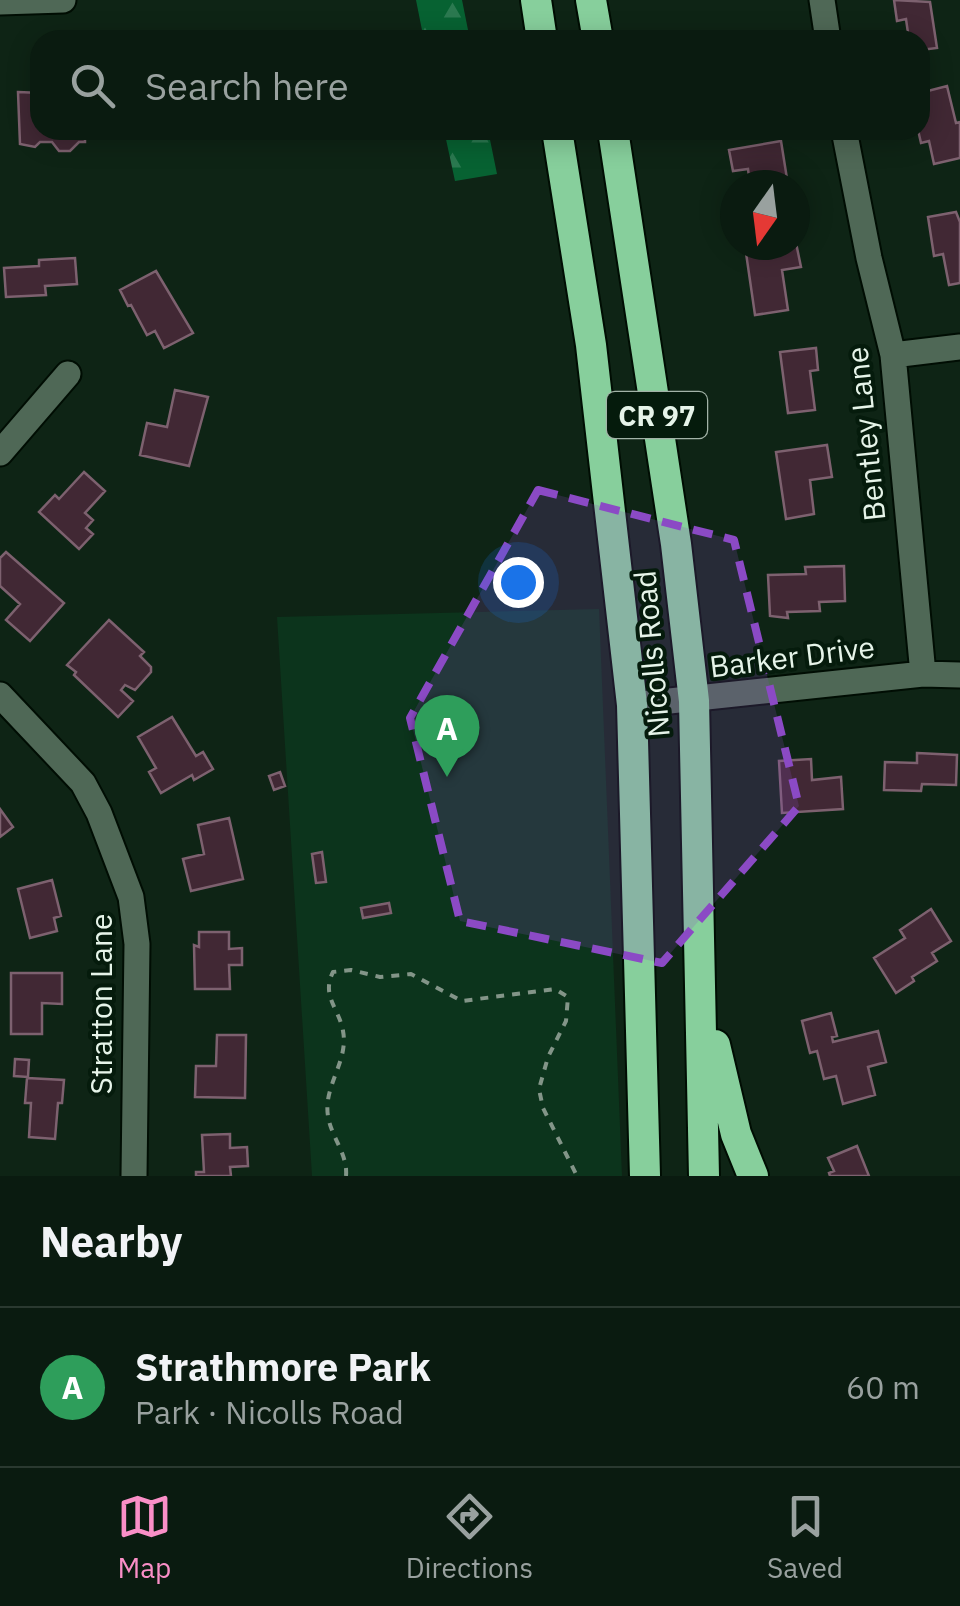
<!DOCTYPE html>
<html lang="en">
<head>
<meta charset="utf-8">
<style>
	:root { --surface:#0a1b10; --page:#18281e; --text:#f1f3f6; --muted:#99a19f; --line:#2a3930; --accent:#fa8fc7 }
	body { margin:0; font-family:"IBM Plex Sans",sans-serif; background:var(--page); color:var(--text) }
	.compass { position:absolute; left:720px; top:170px; width:90px; height:90px; border-radius:50%; background:var(--surface); box-shadow:0 5px 25px #0003; rotate:194deg }
	.you { position:absolute; left:518px; top:582px; width:35px; height:35px; margin:-25px; border:8px solid #fff; border-radius:50%; background:#1a73e8; box-shadow:0 0 0 15px #1a73e833 }
	.badge { display:grid; place-items:center; width:65px; height:65px; border-radius:50%; background:var(--accent); color:#fff; font-size:32px; font-weight:700 }
	.pin { position:absolute; translate:-50% -82px; filter:drop-shadow(0 2px 5px #0008) }
	.pin::after { content:''; position:absolute; top:52px; width:35px; height:30px; background:inherit; clip-path:polygon(0 0,100% 0,50% 100%) }
	.list { margin:0; padding:0; list-style:none }
	h2 { display:flex; justify-content:space-between; align-items:center; height:130px; margin:0; padding:0 40px; font-size:42px }
	h2 small { font-size:32px; font-weight:400; color:var(--muted) }
	.list li { display:grid; grid-template-columns:65px 1fr auto; gap:30px; align-items:center; box-sizing:border-box; height:160px; padding:0 40px; border-top:2px solid var(--line) }
	.list b { display:block; font-size:38px; white-space:nowrap }
	.list p { margin:0; font-size:32px; white-space:nowrap; color:var(--muted) }
	.list em { font-size:32px; font-style:normal; color:var(--muted) }
	.icon { flex:none; width:55px; height:55px; fill:none; stroke:currentColor; stroke-width:2; stroke-linecap:round; stroke-linejoin:round }
	.map { position:relative; flex:none; width:960px; height:1176px; overflow:hidden }
	.search { position:absolute; background:var(--surface); box-shadow:0 5px 25px #0003; left:30px; right:30px; top:30px; height:110px; display:flex; align-items:center; gap:25px; box-sizing:border-box; padding:0 35px; border-radius:30px; color:var(--muted); font-size:38px }
	.sheet { height:290px; background:var(--surface) }
	nav { display:flex; justify-content:space-around; align-items:center; box-sizing:border-box; height:140px; border-top:2px solid var(--line); background:var(--surface); font-size:28px; color:var(--muted) }
	nav a { display:grid; justify-items:center; gap:5px }
	nav .on { color:var(--accent) }
	.map>svg:first-child { display:block }
	.forest { fill:url(#forest-firs) }
	.green { fill:#0c341c }
	.building { fill:#412834; stroke:#7d616f; stroke-width:2.5 }
	.lines { fill:none; stroke-linecap:round; stroke-linejoin:round }
	.street-casing { stroke:#000d03; stroke-width:29 }
	.highway-casing { stroke:#000d03; stroke-width:34 }
	.path { stroke:#839588; stroke-width:4; stroke-dasharray:8 8; stroke-linecap:butt }
	.street { stroke:#4f6856; stroke-width:25 }
	.highway { stroke:#87cf9c; stroke-width:30 }
	.marked { fill:#8b4ac5; fill-opacity:0.2; stroke:#8b4ac5; stroke-width:8; stroke-dasharray:20 12; stroke-linejoin:round }
	.labels { text-anchor:middle; dominant-baseline:central; stroke-width:8; stroke-linejoin:round; paint-order:stroke }
	.shield { fill:#051b0c; stroke:#a2b3a7; stroke-width:2.5 }
	.shield-label { font-size:28px; font-weight:bold; fill:#e6f4e9 }
	.street-label { font-size:30px; fill:#e6f4e9; stroke:#051b0c }
</style>
</head>
<body>
<div class="map">
<svg width="960" height="1176" viewBox="0 0 960 1176">
	<defs>
		<pattern id="forest-firs" width="22" height="20" patternUnits="userSpaceOnUse" patternTransform="scale(2.5)"><rect width="22" height="20" fill="#076232"/><path d="M5 1l3.5 6h-7zM16 11l3.5 6h-7z" fill="#2b7950"/></pattern>
	</defs>
	<rect width="100%" height="100%" fill="#0e2415"/>
	<!-- forest -->
	<path class="forest" d="M416,0H462L470,40H424Z
		M444,130H488L497,174L455,181Z"/>
	<!-- green -->
	<path class="green" d="M599,609L622,1176H312L277,617Z"/>
	<!-- building -->
	<path class="building" d="M894,0L930,2L937,48L920,50V40H909L906,19L897,21Z
		M947,86L956,123L960,122V158L934,164L929,141L921,143L918,130L920,93Z
		M18,92L40,93V130H79L85,132V142H79L70,151H59L52,142H40L35,147L20,144Z
		M781,141L788,185H750L748,169L733,171L729,150Z
		M956,212L960,222V283L949,285L943,254L934,256L928,217Z
		M795,238L801,267L782,270L788,310L755,315L745,246L795,245Z
		M75,258L77,284L45,286L46,295L6,297L4,268L39,266V260Z
		M156,271L193,333L164,348L155,331L147,335L131,305L128,306L120,290Z
		M816,348L818,370L810,371L815,410L788,413L780,352Z
		M175,390L208,397L189,466L140,455L147,423L167,427Z
		M827,445L832,477L810,480L814,514L786,519L776,452Z
		M84,472L105,491L85,513L93,520L86,528L93,534L79,549L39,512L55,495L59,499Z
		M6,552L64,603L30,641L6,620L20,604L0,586V558Z
		M844,566L845,601L819,602L820,611L787,612L788,618L770,616L768,575L806,574L805,567Z
		M109,620L144,652L140,656L151,667V672L135,690L125,685L121,690L133,701L118,717L74,675L76,672L67,665Z
		M172,717L196,756L203,752L213,769L194,780L192,775L161,793L149,772L156,768L138,737Z
		M917,753L957,755L956,785L922,784L921,791L884,790L885,762L917,763Z
		M811,759L812,780L841,777L843,809L782,813L779,761Z
		M280,772L285,786L274,790L269,776Z
		M0,809L13,827L0,837Z
		M229,818L243,879L191,891L183,859L204,854L198,825Z
		M322,852L326,882L316,883L312,854Z
		M52,880L61,916L54,918L57,931L30,938L18,889Z
		M389,903L391,913L363,918L361,908Z
		M931,909L951,941L932,953L937,961L912,977L914,981L896,993L874,958L905,938L900,930Z
		M199,932H229V949L242,948V965H229L230,989H195L194,945L199,947Z
		M11,973H62V1004L42,1003V1034H11Z
		M831,1013L837,1036L832,1037L833,1042L878,1031L886,1062L868,1067L875,1095L843,1104L836,1076L824,1079L817,1051L810,1053L802,1021Z
		M217,1035H246L245,1098L195,1097L196,1066H216Z
		M15,1059L29,1060L28,1077L14,1076Z
		M27,1078L64,1080L62,1103H58L55,1139L29,1137L31,1103H25Z
		M230,1134V1148L247,1147L248,1166L230,1167L231,1176H196V1172H204L202,1135Z
		M857,1146L869,1176H830L829,1173L834,1171L828,1158Z"/>
	<g class="lines">
		<defs>
			<path id="street" d="M822,0L828,40
				M0,2L63,0
				M844,130L869,258L893,355L923,674
				M893,355L960,347
				M0,453L68,374
				M0,695L83,783L99,813L131,897L137,944L134,1176
				M632,705L923,674L960,675"/>
			<path id="highway" d="M536,0L542,40
				M591,0L598,40
				M557,130L591,345L632,705L645,1176
				M613,130L676,544L694,701L704,1176
				M715,1045L736,1134L753,1176"/>
		</defs>
		<!-- street casing -->
		<use href="#street" class="street-casing"/>
		<!-- highway casing -->
		<use href="#highway" class="highway-casing"/>
		<!-- path -->
		<path class="path" d="M346,1176C348,1154 331,1137 328,1116C323,1086 349,1061 343,1031C339,1008 321,996 333,972L351,970L380,977L411,974L462,1001L555,989L568,997L566,1021L548,1057L539,1089L543,1108L577,1176"/>
		<!-- street -->
		<use href="#street" class="street"/>
		<!-- highway -->
		<use href="#highway" class="highway"/>
	</g>
	<!-- marked area -->
	<path class="marked" d="M538,490L734,540L799,806L662,963L460,921L410,718Z"/>
	<g class="labels">
		<!-- shield labels -->
		<rect class="shield" x="607" y="392" width="100" height="46" rx="8"/>
		<g class="shield-label">
			<text x="657" y="415">CR 97</text>
		</g>
		<!-- street labels -->
		<g class="street-label">
			<text transform="translate(865 434) rotate(-96)">Bentley Lane</text>
			<text transform="translate(651 654) rotate(-95)">Nicolls Road</text>
			<text transform="translate(792 656) rotate(-7)">Barker Drive</text>
			<text transform="translate(100 1004) rotate(-90)">Stratton Lane</text>
		</g>
	</g>
</svg>
<svg class="compass" viewBox="-18 -18 36 36"><path d="M0-13l5 13h-10z" fill="#e53935"/><path d="M0 13l5-13h-10z" fill="#99a19f"/></svg>
<div class="you"></div>
<div class="pin badge" style="left:447px;top:777px;background:#2e9e5b">A</div>
<div class="search"><svg class="icon" aria-label="search" viewBox="0 0 24 24"><circle cx="10" cy="10" r="6"/><path d="M15 15l6 6"/></svg>Search here</div>
</div>
<section class="sheet">
<h2>Nearby<small></small></h2>
<ul class="list">
<li><span class="badge" style="background:#2e9e5b">A</span><div><b>Strathmore Park</b><p>Park · Nicolls Road</p></div><em>60 m</em></li>
</ul>
</section>
<nav>
<a class="on"><svg class="icon" aria-label="map" viewBox="0 0 24 24"><path d="M3 6l6-2 6 2 6-2v14l-6 2-6-2-6 2zM9 4v14M15 6v14"/></svg>Map</a>
<a><svg class="icon" aria-label="directions" viewBox="0 0 24 24"><path d="M12 3l9 9-9 9-9-9zM9 14v-3h6M13 9l2 2-2 2"/></svg>Directions</a>
<a><svg class="icon" aria-label="saved" viewBox="0 0 24 24"><path d="M7 4h10v16l-5-4-5 4z"/></svg>Saved</a>
</nav>
</body>
</html>
